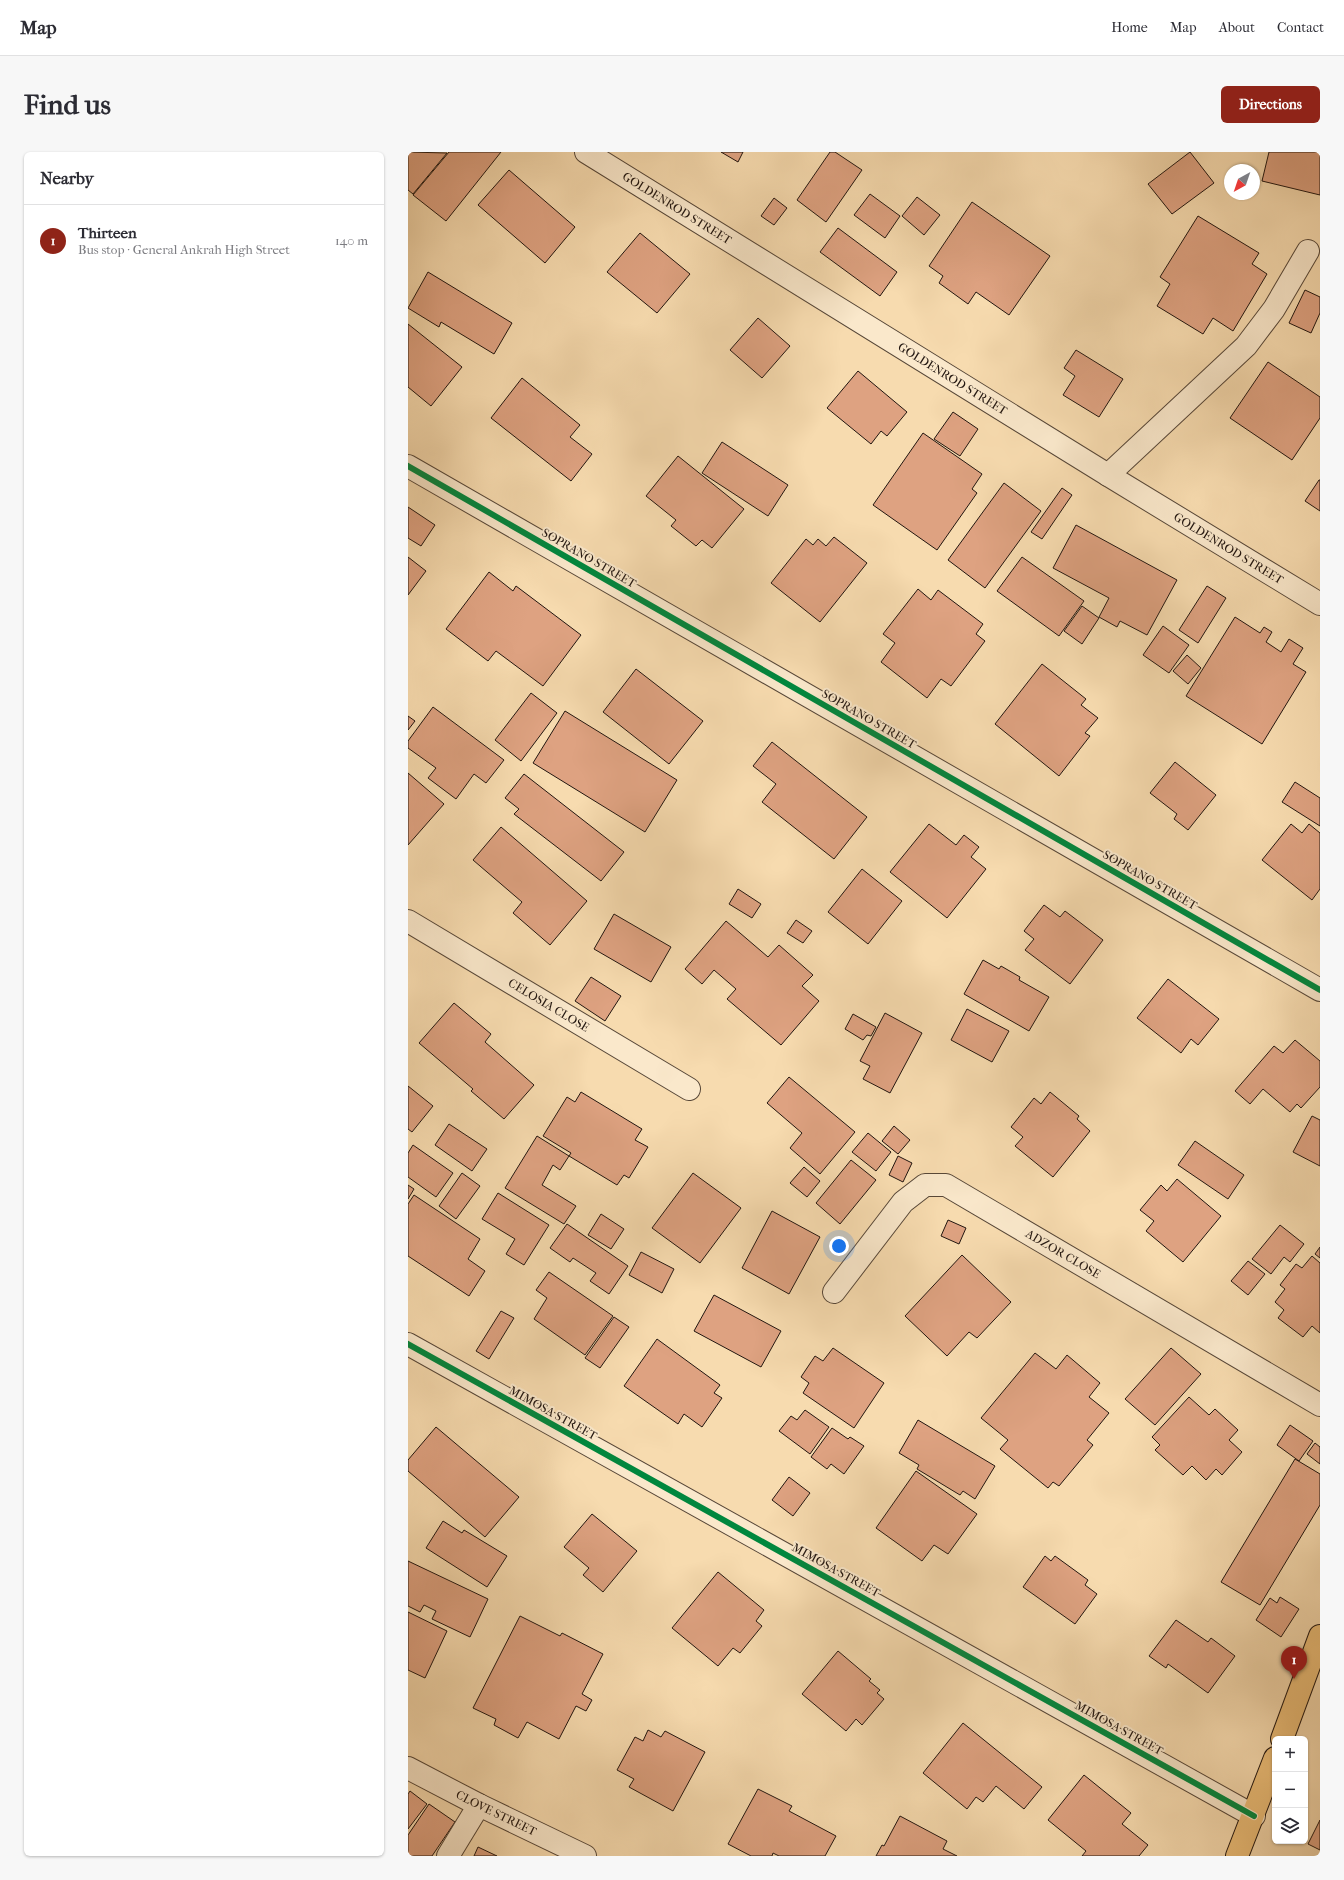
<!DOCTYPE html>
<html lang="en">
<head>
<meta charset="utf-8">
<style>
	:root { --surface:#fff; --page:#f7f7f7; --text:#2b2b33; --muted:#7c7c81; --line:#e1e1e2; --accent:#8f2418 }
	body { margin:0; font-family:"IM FELL French Canon",serif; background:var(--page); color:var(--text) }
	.controls { position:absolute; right:12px; bottom:12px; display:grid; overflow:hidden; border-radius:6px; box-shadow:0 1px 3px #0004 }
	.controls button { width:36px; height:36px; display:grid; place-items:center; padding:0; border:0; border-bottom:1px solid var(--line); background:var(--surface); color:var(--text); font:20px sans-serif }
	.compass { position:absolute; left:816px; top:12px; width:36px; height:36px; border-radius:50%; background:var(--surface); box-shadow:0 1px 3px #0004; rotate:220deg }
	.you { position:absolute; left:431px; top:1094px; width:14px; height:14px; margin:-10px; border:3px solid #fff; border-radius:50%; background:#1a73e8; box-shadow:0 0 0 6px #1a73e833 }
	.badge { display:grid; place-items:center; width:26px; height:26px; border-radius:50%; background:var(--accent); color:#fff; font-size:13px; font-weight:700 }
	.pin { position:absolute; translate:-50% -33px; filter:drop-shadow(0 1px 2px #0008) }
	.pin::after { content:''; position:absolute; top:21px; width:14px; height:12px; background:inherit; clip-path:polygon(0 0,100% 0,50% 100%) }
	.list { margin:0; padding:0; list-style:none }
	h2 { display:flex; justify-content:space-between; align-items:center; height:52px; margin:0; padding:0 16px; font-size:17px }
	h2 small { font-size:13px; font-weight:400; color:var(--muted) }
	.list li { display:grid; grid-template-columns:26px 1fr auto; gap:12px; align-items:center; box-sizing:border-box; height:72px; padding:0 16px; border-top:1px solid var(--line) }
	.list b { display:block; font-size:15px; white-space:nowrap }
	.list p { margin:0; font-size:13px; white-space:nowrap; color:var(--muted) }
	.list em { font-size:13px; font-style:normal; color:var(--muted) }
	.icon { flex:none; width:22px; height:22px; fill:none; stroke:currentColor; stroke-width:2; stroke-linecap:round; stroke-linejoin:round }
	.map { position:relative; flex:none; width:912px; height:1704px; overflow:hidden; border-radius:6px }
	header { display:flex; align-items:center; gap:24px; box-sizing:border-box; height:56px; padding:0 20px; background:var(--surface); border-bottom:1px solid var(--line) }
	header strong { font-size:19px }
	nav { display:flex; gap:22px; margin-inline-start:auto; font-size:14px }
	.intro { display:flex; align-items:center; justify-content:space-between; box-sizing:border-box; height:96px; padding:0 24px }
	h1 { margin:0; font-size:28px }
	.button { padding:10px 18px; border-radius:6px; background:var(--accent); color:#fff; font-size:14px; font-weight:700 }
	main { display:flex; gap:24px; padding:0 24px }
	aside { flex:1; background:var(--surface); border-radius:6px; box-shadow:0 1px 3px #0004 }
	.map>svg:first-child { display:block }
	.building { fill:#dea281; stroke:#221610 }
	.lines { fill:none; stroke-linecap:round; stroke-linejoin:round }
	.minor-casing { stroke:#574738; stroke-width:24 }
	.major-casing { stroke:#221610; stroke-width:24 }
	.minor { stroke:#fae8cb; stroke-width:22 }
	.major { stroke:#ecbe78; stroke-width:22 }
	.cycleway-casing { stroke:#fae8cb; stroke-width:8 }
	.cycleway { stroke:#00873e; stroke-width:6 }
	.labels { text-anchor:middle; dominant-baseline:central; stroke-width:4; stroke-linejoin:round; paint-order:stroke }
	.street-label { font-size:12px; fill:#221610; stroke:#fae8cb }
</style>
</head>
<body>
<header>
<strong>Map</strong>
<nav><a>Home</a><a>Map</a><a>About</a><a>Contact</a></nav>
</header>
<div class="intro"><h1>Find us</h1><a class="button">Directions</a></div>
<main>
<aside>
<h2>Nearby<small></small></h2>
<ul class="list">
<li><span class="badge">1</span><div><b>Thirteen</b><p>Bus stop · General Ankrah High Street</p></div><em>140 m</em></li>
</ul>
</aside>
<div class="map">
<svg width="912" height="1704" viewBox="0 0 912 1704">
	<rect width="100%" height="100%" fill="#f7dbaf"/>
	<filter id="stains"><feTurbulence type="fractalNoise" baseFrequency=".005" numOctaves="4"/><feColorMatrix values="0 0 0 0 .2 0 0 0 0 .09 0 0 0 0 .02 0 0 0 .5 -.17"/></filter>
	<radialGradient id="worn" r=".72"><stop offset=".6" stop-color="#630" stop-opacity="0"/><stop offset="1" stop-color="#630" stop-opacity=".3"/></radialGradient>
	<!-- building -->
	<path class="building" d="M0,0L39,1L5,42L0,38Z
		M41,0H93L38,69L5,43Z
		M313,0H335L330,10Z
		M422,0H427L454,18L418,70L389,48Z
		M782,0L806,31L764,62L740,32Z
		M861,0H912V43L854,29Z
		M101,18L167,75L137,111L70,53Z
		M462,42L492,64L477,86L446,63Z
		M509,45L532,63L516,83L494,64Z
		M366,46L379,56L366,73L353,64Z
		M564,50L642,104L601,163L568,140L560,152L531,131L535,124L521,114Z
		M790,64L851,101L844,112L859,122L825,179L805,166L795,182L749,154L762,132L752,125Z
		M430,76L489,120L472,144L412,100Z
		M232,81L282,122L249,161L199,120Z
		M20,120L104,171L86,202L33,170L31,175L0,156Z
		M897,138L912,145V161L903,181L881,171Z
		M350,166L382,194L354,226L322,198Z
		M0,172L54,215L23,254L0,235Z
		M668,198L715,227L691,265L655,243L667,224L656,216Z
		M860,210L912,245V266L884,308L822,266Z
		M450,219L499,260L479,284L473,279L463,292L419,256Z
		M114,226L172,273L162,285L184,302L163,329L83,266Z
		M545,260L570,277L552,304L526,287Z
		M515,281L574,322L564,337L569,341L529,398L465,353Z
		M314,290L380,333L360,364L294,321Z
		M270,304L336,357L304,396L294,388L288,394L263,374L268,368L238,344Z
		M911,328H912V359L897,349Z
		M596,331L633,359L577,436L540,408Z
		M654,336L664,343L634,387L623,380Z
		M0,355L27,373L13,394L0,386Z
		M668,373L769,428L739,483L712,469L709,475L691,465L701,446L645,416Z
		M426,385L459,411L412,470L363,431L398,387L405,393L410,387L418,394Z
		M0,405L18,419L0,443Z
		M614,405L676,449L651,484L589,439Z
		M81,420L105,439L108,434L173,483L135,534L88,499L80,509L38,477Z
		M799,434L818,446L790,491L771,478Z
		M510,437L523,448L530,438L575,472L568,482L577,489L543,534L533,527L519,546L473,510L487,491L475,482Z
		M674,454L691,466L674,492L656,479Z
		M827,465L852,481L856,475L864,480L858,490L873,500L881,487L895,496L885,512L898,520L854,592L778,544Z
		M755,474L781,493L761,521L735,503Z
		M779,503L793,516L780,532L765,519Z
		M634,512L678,547L673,553L690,566L677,581L682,584L651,624L587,572Z
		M228,517L295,569L261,612L195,560Z
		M123,541L149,561L113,609L87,588Z
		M25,555L96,608L78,631L66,622L48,647L20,626L28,616L0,596V589Z
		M157,559L269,628L237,680L125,611Z
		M0,564L7,569L0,578Z
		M364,590L459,665L426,707L354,650L368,632L345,614Z
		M767,610L808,643L780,678L766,667L769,662L742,641Z
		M0,621L36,652L0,693Z
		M116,622L216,700L193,729L106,662L111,657L97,646Z
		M887,630L912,646V674L874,650Z
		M521,672L548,693L556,683L571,695L563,705L578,717L539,766L482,720Z
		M883,672L894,681L901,672L912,681V737L904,748L854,708Z
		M93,675L179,749L142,793L105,761L114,750L65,708Z
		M454,717L494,749L460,792L420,760Z
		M330,737L353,752L344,766L321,752Z
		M636,753L652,765L657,759L695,788L662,832L617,798L626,787L616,779Z
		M206,762L263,795L243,830L186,797Z
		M388,768L404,779L395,791L379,781Z
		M318,769L360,805L371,793L405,823L394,834L411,849L373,893L319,847L328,837L306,818L294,832L277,817Z
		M575,808L591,817L593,814L612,825L611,828L641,845L621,879L556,842Z
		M183,825L213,844L197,869L167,849Z
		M760,827L811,867L790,893L783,887L773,901L729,866Z
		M46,851L83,882L77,890L126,933L96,967L63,939L65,937L11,891Z
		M559,857L601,879L584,910L543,888Z
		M477,861L514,881L482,941L455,927L462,914L452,909Z
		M445,862L468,875L463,884L459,883L455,888L437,877Z
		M887,888L912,909V935L893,956L889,952L882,960L855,937L842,952L827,939L866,894L875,901Z
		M381,925L447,980L412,1022L382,996L394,981L359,951Z
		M0,934L25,954L4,980L0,977Z
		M173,940L234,977L227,988L240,995L221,1026L216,1023L209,1033L161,1004L163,1001L135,984L159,945L167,950Z
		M642,940L671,964L669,967L682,979L645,1025L607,994L615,985L603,975L626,946L633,952Z
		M904,964L912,968V1014L885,1000Z
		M41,972L79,997L64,1019L27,993Z
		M486,974L502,988L490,1002L474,989Z
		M460,981L483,1000L468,1019L444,1000Z
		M129,984L161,1004L152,1018L145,1013L134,1033L168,1054L156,1072L97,1036Z
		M787,989L836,1023L820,1047L770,1013Z
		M5,993L45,1021L28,1045L0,1025V1001Z
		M490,1004L504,1011L495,1030L481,1023Z
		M443,1008L468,1028L432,1072L408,1051Z
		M396,1015L412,1029L399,1045L382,1031Z
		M54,1021L72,1034L48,1067L31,1054Z
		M285,1021L333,1056L292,1111L244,1076Z
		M769,1027L813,1064L775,1110L738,1079L746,1069L732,1058L753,1033L759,1039Z
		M0,1033L6,1037L0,1047Z
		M90,1041L141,1073L116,1113L98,1102L107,1087L74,1067Z
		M6,1043L72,1087L60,1107L77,1119L61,1144L0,1104V1052Z
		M364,1059L412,1085L381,1142L334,1116Z
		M193,1062L216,1077L203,1097L180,1083Z
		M540,1068L558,1076L551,1092L533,1084Z
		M159,1072L220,1114L201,1142L182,1129L188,1121L165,1106L162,1110L142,1096Z
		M872,1073L896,1092L882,1110L876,1105L863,1122L844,1107Z
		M912,1095V1106L907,1102Z
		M233,1100L266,1117L254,1141L221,1123Z
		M554,1103L603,1150L569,1186L561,1180L539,1204L497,1164Z
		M904,1104L912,1111V1181L904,1174L895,1185L870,1166L876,1158L867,1150L877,1137L872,1133L888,1112L894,1116Z
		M840,1109L857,1122L840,1143L823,1129Z
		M141,1120L205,1164L177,1203L126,1167L139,1146L128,1138Z
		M306,1143L373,1179L353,1215L286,1179Z
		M93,1159L106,1166L81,1207L68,1199Z
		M206,1165L221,1175L192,1216L177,1206Z
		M249,1187L312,1233L306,1241L314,1246L294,1275L276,1262L270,1272L216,1234Z
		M425,1196L476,1231L446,1276L395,1241L401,1231L393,1225L407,1204L415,1209Z
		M763,1196L793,1222L747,1273L717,1247Z
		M627,1201L648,1217L659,1203L692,1231L681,1245L701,1261L679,1288L685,1293L651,1334L645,1330L640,1336L592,1297L600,1288L573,1266Z
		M781,1245L801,1263L807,1257L830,1278L821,1288L834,1300L814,1323L808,1317L798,1328L784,1314L775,1323L747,1298L752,1293L744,1285Z
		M397,1258L421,1275L402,1302L371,1279L383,1264L389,1268Z
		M510,1268L587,1314L567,1347L555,1339L552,1343L509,1317L511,1313L491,1301Z
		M882,1273L905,1289L891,1309L869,1293Z
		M28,1275L111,1345L77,1385L0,1319V1308Z
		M424,1276L440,1287L442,1285L456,1294L436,1322L423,1312L419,1317L403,1305Z
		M907,1291L912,1295V1312L899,1302Z
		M887,1307L912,1322V1353L852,1453L813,1430Z
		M508,1319L569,1362L540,1402L526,1393L514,1409L468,1376Z
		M381,1325L402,1341L385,1364L364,1348Z
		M184,1362L229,1399L195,1440L175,1423L181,1416L156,1395Z
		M35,1369L54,1381L56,1378L99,1404L79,1435L18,1396Z
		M637,1404L643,1409L647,1404L680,1428L677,1433L689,1442L667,1472L615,1435Z
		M0,1409L80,1447L62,1485L24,1467L28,1459L16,1453L12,1460L0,1454Z
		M310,1420L356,1458L348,1469L354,1474L332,1501L325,1496L310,1514L264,1476Z
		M872,1445L891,1457L873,1485L848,1468L862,1446L869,1451Z
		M0,1460L39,1479L17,1526L0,1518Z
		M112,1464L152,1484L154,1481L195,1502L174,1542L184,1548L178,1559L168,1554L151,1587L119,1570L110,1586L86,1573L88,1567L65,1556Z
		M768,1468L800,1490L803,1486L827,1504L800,1541L760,1512L758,1516L741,1504Z
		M430,1499L463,1527L461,1529L472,1538L469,1541L476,1547L454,1573L448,1567L438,1579L394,1542Z
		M555,1571L634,1635L616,1657L588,1634L575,1650L568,1645L559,1657L515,1621Z
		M240,1578L253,1585L257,1579L297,1600L265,1659L221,1635L226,1627L209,1618L227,1585L235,1589Z
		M676,1623L723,1661L714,1672L740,1693L731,1704H674L678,1699L640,1668Z
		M350,1637L384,1654L381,1659L428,1684L417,1704H371L365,1701L364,1704H343L320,1692Z
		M2,1639L19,1652L0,1677V1642Z
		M21,1652L47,1670L24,1704H0V1683Z
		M492,1664L539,1689L535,1697L549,1704H468L474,1693L476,1694Z
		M912,1668V1698L900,1692Z
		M70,1695L89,1704H66Z"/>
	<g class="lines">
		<defs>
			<g id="minor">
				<path id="s1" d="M178,0L700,323L912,452"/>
				<path d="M0,314L912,838"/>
				<path d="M700,323L838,194L866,157L900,99"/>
				<path id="s2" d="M0,769L281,937"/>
				<path id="s3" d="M426,1140L495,1050L517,1033H538L912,1253"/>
				<path d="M0,1192L846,1664"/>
				<path id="s4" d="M0,1616L71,1653L177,1704"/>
				<path d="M40,1704L71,1653"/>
			</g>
			<path id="major" d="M874,1587L912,1484
				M829,1704L867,1606"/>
		</defs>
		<!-- minor casing -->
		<use href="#minor" class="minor-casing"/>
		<!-- major casing -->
		<use href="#major" class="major-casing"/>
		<!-- minor -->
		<use href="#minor" class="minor"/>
		<!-- major -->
		<use href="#major" class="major"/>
		<defs>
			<path id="cycleway" d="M0,314L912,838
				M0,1192L846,1664"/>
		</defs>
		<!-- cycleway casing -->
		<use href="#cycleway" class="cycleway-casing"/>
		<!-- cycleway -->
		<use href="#cycleway" class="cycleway"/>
	</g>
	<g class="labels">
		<!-- street labels -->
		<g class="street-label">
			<text stroke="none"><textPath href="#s1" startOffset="107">GOLDENROD STREET</textPath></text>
			<text stroke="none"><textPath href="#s1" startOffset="431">GOLDENROD STREET</textPath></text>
			<text stroke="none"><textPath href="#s1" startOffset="755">GOLDENROD STREET</textPath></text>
			<text transform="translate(181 406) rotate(30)">SOPRANO STREET</text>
			<text transform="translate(461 567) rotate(30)">SOPRANO STREET</text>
			<text transform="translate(742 728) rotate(30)">SOPRANO STREET</text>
			<text stroke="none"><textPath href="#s2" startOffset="164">CELOSIA CLOSE</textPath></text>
			<text stroke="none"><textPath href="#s3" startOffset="298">ADZOR CLOSE</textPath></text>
			<text transform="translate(145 1261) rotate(29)">MIMOSA STREET</text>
			<text transform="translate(428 1418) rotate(29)">MIMOSA STREET</text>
			<text transform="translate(711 1576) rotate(29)">MIMOSA STREET</text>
			<text stroke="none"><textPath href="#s4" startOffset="99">CLOVE STREET</textPath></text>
		</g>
	</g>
	<rect width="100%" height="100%" filter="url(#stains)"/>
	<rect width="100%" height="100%" fill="url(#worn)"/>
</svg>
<div class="controls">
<button>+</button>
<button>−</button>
<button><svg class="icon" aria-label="layers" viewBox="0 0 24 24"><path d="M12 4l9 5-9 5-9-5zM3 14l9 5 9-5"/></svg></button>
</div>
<svg class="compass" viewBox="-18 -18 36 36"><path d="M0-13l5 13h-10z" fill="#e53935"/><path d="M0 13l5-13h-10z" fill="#7c7c81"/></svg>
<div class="you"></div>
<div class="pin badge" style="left:886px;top:1527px">1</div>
</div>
</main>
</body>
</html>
